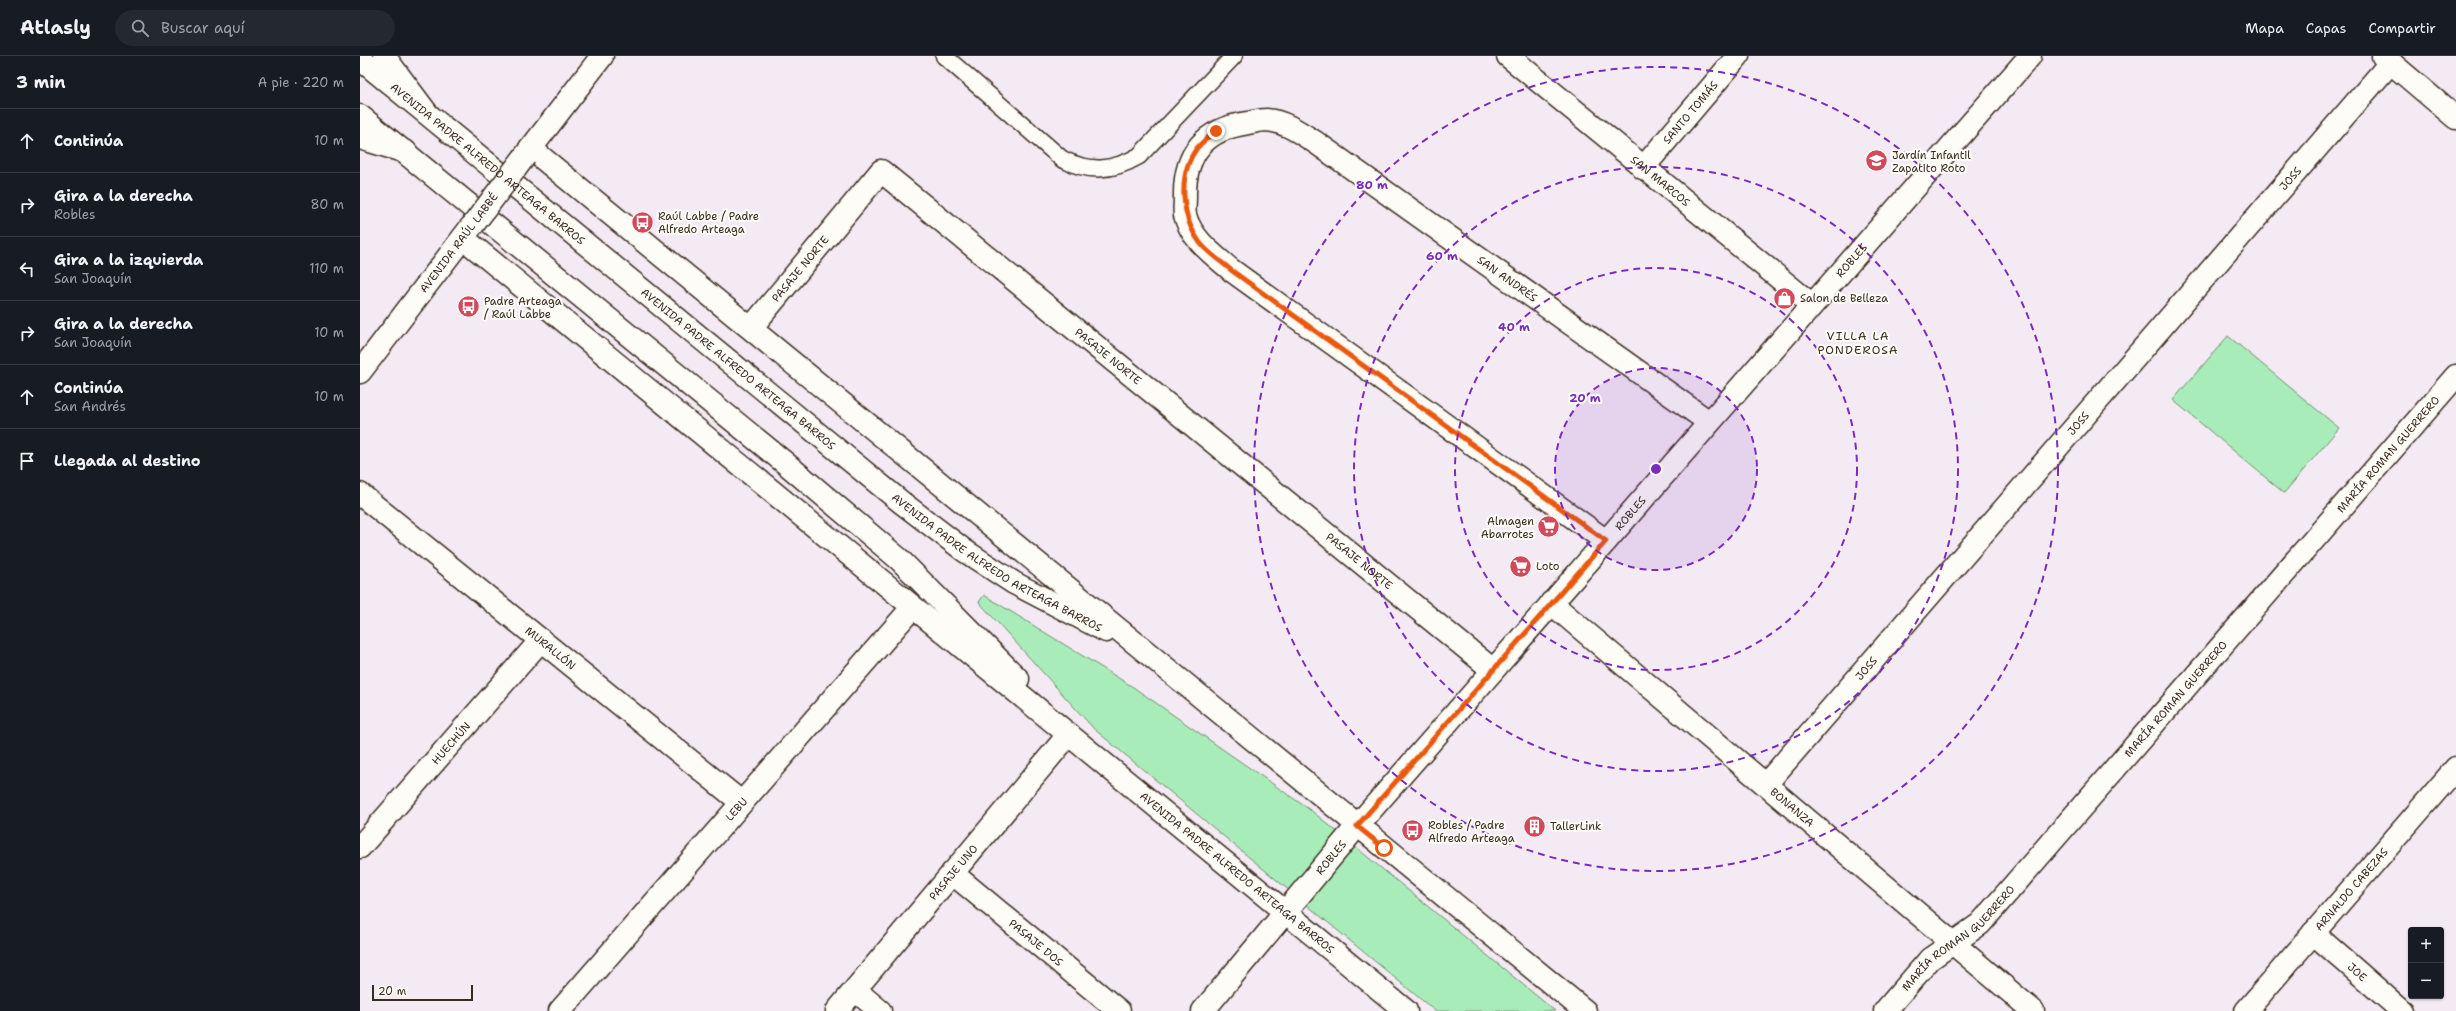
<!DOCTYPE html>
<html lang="es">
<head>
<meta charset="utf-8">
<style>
	:root { --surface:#171b24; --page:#242831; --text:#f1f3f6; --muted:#9ea1a6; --line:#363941 }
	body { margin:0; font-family:"Shantell Sans",sans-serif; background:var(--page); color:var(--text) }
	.controls { position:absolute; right:12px; bottom:12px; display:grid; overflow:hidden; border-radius:4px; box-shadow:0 1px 3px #0004 }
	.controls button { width:36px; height:36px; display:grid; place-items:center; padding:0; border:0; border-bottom:1px solid var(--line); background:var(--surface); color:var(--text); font:20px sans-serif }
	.scale { position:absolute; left:12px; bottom:10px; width:101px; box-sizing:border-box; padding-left:4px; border:2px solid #3b2a1e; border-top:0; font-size:11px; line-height:14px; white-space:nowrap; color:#3b2a1e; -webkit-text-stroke:3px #fdfcf7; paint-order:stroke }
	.stop { position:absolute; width:12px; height:12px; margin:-9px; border:3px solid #ea580c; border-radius:50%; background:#fff }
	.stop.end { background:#ea580c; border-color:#fff; box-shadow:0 1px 4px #0008 }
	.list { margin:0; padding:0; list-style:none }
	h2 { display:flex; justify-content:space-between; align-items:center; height:52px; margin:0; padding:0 16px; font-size:17px }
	h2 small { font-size:13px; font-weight:400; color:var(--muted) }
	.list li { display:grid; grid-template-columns:26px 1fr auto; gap:12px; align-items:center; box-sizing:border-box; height:64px; padding:0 16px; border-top:1px solid var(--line) }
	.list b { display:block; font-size:15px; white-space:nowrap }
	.list p { margin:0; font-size:13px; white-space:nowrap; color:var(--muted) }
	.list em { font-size:13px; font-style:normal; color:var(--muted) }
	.icon { flex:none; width:22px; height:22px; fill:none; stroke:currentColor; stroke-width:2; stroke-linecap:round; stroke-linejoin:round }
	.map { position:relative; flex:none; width:2096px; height:955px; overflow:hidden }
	header { display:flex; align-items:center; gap:24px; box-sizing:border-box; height:56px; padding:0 20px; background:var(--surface); border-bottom:1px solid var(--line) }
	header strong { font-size:19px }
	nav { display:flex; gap:22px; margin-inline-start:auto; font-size:14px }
	.search { width:280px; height:36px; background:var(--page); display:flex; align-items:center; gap:10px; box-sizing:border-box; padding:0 14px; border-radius:22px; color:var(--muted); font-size:15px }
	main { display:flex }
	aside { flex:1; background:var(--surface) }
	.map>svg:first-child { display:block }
	.green { fill:#a8edb9; stroke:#728c6c }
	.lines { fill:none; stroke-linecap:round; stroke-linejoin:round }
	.service-casing { stroke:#3b2a1e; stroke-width:19 }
	.minor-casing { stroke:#3b2a1e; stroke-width:25 }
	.secondary-casing { stroke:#3b2a1e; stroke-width:25 }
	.motorway-casing { stroke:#3b2a1e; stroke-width:25 }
	.service { stroke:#fdfcf7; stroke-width:16 }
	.minor { stroke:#fdfcf7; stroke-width:22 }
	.secondary { stroke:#fdfcf7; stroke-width:22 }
	.motorway { stroke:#fdfcf7; stroke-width:22 }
	.secondary-bridge-casing { stroke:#3b2a1e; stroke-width:25; stroke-linecap:butt }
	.secondary-bridge { stroke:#fdfcf7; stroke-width:22 }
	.route { stroke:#ea580c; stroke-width:5 }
	.ring { fill:none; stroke:#7b2cbf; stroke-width:2; stroke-dasharray:7 5 }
	.labels { text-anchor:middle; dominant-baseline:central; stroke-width:4; stroke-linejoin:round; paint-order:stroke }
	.street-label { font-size:11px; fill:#3b2a1e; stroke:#fdfcf7 }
	.poi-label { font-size:11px; fill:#3b2a1e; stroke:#fdfcf7; text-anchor:start }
	.neighbourhood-label { font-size:12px; letter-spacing:1px; fill:#3b2a1e; stroke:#fdfcf7 }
	.centre { fill:#7b2cbf; stroke:#fdfcf7; stroke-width:2 }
	.ring-label { font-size:12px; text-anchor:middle; font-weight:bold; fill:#7b2cbf; stroke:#fdfcf7; stroke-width:4; stroke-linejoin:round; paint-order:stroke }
</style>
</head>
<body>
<header>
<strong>Atlasly</strong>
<div class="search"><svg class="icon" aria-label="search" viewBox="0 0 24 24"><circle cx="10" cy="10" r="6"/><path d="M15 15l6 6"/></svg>Buscar aquí</div>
<nav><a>Mapa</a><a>Capas</a><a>Compartir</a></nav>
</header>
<main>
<aside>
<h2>3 min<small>A pie · 220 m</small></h2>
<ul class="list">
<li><svg class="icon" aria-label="ahead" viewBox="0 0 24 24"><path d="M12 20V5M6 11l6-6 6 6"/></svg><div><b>Continúa</b></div><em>10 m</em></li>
<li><svg class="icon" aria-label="right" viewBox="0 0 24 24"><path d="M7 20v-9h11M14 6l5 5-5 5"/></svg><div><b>Gira a la derecha</b><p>Robles</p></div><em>80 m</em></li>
<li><svg class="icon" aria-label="left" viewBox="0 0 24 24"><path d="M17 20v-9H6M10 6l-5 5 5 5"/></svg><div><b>Gira a la izquierda</b><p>San Joaquín</p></div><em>110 m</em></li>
<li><svg class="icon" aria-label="right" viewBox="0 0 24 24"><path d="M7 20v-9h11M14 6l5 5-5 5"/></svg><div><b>Gira a la derecha</b><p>San Joaquín</p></div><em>10 m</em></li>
<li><svg class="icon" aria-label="ahead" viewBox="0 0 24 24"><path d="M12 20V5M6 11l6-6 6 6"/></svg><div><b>Continúa</b><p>San Andrés</p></div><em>10 m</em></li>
<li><svg class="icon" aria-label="arrive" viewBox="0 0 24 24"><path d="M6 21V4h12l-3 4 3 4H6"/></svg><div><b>Llegada al destino</b></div></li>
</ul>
</aside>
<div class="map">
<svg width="2096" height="955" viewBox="0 0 2096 955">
	<rect width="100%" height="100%" fill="#f4eaf4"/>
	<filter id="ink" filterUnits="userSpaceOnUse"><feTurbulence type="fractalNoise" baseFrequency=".025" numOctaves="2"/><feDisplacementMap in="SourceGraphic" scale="8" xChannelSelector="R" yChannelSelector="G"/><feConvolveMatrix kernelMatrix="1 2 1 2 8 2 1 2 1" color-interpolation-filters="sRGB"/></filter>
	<g filter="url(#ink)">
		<!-- green -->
		<path class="green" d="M1868,280L1979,372L1924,437L1813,344Z
			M624,539L773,631L953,756L1195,955H1075L734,673L619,546Z"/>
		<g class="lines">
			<defs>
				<path id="service" d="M584,0L702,103C730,117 753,115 779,100L874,0"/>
				<g id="minor">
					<path id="s1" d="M1148,0L1452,249"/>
					<path d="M2023,0L2096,62"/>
					<path id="s2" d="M1283,112L1378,0"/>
					<path id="s3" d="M391,272L521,115L1133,614"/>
					<path id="s4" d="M0,438L381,746"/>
					<path id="s5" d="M1246,485L871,214C854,199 831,183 825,159C824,154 825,146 825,141C824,97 845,73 888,67C894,66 900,64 906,64C925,65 942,78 958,88L1349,366"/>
					<path id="s6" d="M1191,547L1673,955"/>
					<path id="s7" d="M1406,728L2031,6"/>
					<path id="s8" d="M0,791L181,584"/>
					<path id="s9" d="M592,817L759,955"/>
					<path id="s10" d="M1953,877L2042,955"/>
					<path d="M495,934L520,955"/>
					<path id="s11" d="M200,955L552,552"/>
					<path id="s12" d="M477,955L709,678"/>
					<path id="s13" d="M843,955L997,770L1670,0"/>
					<path id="s14" d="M1525,955L1570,903L1620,868L2096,320"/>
					<path id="s15" d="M1886,955L2096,712"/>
				</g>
				<g id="secondary">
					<path id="s16" d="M0,3L541,446L605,495L654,527L746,575"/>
					<path d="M0,60L424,406L539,503L658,623"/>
					<path d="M170,92L1225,955"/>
					<path d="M165,100L242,0"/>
					<path id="s17" d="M103,182L1046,955"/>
					<path d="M0,316L111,171"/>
				</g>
				<path id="motorway" d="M24,0L66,56
					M0,82L46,96"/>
			</defs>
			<!-- service casing -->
			<use href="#service" class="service-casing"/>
			<!-- minor casing -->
			<use href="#minor" class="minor-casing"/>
			<!-- secondary casing -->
			<use href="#secondary" class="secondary-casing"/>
			<!-- motorway casing -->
			<use href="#motorway" class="motorway-casing"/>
			<!-- service -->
			<use href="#service" class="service"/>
			<!-- minor -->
			<use href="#minor" class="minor"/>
			<!-- secondary -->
			<use href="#secondary" class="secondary"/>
			<!-- motorway -->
			<use href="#motorway" class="motorway"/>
			<defs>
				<path id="secondary-bridge" d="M113,169L165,100"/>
			</defs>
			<!-- secondary-bridge casing -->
			<use href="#secondary-bridge" class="secondary-bridge-casing"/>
			<!-- secondary-bridge -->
			<use href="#secondary-bridge" class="secondary-bridge"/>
		</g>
	</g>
	<g class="lines" filter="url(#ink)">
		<!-- route -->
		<path class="route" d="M856,75C850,80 842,86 837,92C817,119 821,162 841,188C849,198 862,206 871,214L1246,485L997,770L1024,792"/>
	</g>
	<!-- distance rings -->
	<circle cx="1296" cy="413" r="101" fill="#7b2cbf" fill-opacity=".12"/>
	<g class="ring">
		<circle cx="1296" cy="413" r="101"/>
		<circle cx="1296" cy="413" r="201"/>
		<circle cx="1296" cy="413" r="302"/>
		<circle cx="1296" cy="413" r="402"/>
	</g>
	<!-- icons -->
	<defs>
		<symbol id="school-disc" viewBox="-11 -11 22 22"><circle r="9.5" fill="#d1495b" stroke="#fdfcf7"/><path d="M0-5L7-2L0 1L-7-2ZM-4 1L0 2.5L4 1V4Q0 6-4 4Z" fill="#fff"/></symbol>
		<symbol id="bus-disc" viewBox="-11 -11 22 22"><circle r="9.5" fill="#d1495b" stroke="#fdfcf7"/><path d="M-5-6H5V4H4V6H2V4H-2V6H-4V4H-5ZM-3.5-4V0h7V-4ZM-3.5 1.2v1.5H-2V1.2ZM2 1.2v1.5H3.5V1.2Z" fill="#fff"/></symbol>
		<symbol id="shop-disc" viewBox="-11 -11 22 22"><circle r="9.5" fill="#d1495b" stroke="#fdfcf7"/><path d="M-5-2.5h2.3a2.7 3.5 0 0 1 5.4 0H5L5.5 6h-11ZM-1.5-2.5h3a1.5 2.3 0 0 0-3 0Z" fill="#fff"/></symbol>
		<symbol id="supermarket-disc" viewBox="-11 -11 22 22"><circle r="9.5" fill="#d1495b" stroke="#fdfcf7"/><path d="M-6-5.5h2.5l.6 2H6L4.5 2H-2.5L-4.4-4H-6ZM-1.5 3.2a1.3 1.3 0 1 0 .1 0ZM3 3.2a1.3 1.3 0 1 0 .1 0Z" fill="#fff"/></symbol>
		<symbol id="building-disc" viewBox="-11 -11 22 22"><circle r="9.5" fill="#d1495b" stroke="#fdfcf7"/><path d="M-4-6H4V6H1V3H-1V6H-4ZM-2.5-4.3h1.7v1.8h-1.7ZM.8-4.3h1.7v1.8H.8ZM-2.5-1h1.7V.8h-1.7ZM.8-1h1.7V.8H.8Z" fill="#fff"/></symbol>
	</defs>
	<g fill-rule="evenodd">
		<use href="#school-disc" x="1504" y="92" width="25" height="25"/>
		<use href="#bus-disc" x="270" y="154" width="25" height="25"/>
		<use href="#shop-disc" x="1412" y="230" width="25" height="25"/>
		<use href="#bus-disc" x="96" y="238" width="25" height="25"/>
		<use href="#supermarket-disc" x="1176" y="458" width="25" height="25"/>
		<use href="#supermarket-disc" x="1148" y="498" width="25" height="25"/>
		<use href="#building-disc" x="1162" y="758" width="25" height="25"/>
		<use href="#bus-disc" x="1040" y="762" width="25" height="25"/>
	</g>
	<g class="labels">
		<!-- street labels -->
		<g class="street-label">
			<text stroke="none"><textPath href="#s2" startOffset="73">SANTO TOMÁS</textPath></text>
			<text stroke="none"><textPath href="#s16" startOffset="165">AVENIDA PADRE ALFREDO ARTEAGA BARROS</textPath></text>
			<text stroke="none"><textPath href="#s7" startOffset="801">JOSS</textPath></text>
			<text stroke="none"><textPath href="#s1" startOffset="197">SAN MARCOS</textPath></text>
			<text transform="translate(99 187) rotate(-53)">AVENIDA RAÚL LABBÉ</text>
			<text stroke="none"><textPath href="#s13" startOffset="992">ROBLES</textPath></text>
			<text stroke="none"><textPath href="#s3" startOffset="77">PASAJE NORTE</textPath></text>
			<text stroke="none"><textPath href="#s5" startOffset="971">SAN ANDRÉS</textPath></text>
			<text stroke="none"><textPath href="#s3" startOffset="497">PASAJE NORTE</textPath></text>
			<text stroke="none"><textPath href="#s16" startOffset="489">AVENIDA PADRE ALFREDO ARTEAGA BARROS</textPath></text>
			<text stroke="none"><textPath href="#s7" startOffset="477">JOSS</textPath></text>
			<text stroke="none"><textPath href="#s14" startOffset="752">MARÍA ROMAN GUERRERO</textPath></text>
			<text stroke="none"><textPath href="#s13" startOffset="656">ROBLES</textPath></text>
			<text stroke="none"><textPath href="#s16" startOffset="813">AVENIDA PADRE ALFREDO ARTEAGA BARROS</textPath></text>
			<text stroke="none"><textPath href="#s3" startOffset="821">PASAJE NORTE</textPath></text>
			<text stroke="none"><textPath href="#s4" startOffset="245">MURALLÓN</textPath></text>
			<text stroke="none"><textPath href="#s7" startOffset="153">JOSS</textPath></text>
			<text stroke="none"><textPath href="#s14" startOffset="428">MARÍA ROMAN GUERRERO</textPath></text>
			<text stroke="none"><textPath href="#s8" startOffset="138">HUECHÚN</textPath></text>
			<text stroke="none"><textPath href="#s6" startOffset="316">BONANZA</textPath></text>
			<text stroke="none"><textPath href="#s11" startOffset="268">LEBU</textPath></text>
			<text stroke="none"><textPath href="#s13" startOffset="200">ROBLES</textPath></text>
			<text stroke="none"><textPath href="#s12" startOffset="181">PASAJE UNO</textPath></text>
			<text stroke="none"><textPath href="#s17" startOffset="1001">AVENIDA PADRE ALFREDO ARTEAGA BARROS</textPath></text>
			<text stroke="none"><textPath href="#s15" startOffset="161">ARNALDO CABEZAS</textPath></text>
			<text stroke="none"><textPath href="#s14" startOffset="104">MARÍA ROMAN GUERRERO</textPath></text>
			<text stroke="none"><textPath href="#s9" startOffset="109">PASAJE DOS</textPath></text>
			<text stroke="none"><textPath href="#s10" startOffset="59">JOE</textPath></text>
		</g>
		<!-- poi labels -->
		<g class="poi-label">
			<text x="1532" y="99">Jardín Infantil<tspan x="1532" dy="13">Zapatito Roto</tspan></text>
			<text x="298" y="160">Raúl Labbe / Padre<tspan x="298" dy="13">Alfredo Arteaga</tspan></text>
			<text x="1440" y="242">Salon de Belleza</text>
			<text x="124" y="245">Padre Arteaga<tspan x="124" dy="13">/ Raúl Labbe</tspan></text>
			<text x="1174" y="465" text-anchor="end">Almagen<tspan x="1174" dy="13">Abarrotes</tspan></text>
			<text x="1176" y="510">Loto</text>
			<text x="1068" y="769">Robles / Padre<tspan x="1068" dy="13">Alfredo Arteaga</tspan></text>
			<text x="1190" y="770">TallerLink</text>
		</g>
		<!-- neighbourhood labels -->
		<g class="neighbourhood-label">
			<text x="1498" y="280">VILLA LA<tspan x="1498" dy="14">PONDEROSA</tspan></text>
		</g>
	</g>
	<circle cx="1296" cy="413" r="6" class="centre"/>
	<g class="ring-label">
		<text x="1012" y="133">80 m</text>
		<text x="1082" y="204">60 m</text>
		<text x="1154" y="275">40 m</text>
		<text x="1225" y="346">20 m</text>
	</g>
</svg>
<div class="controls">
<button>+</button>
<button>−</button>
</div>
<div class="scale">20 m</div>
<div class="stop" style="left:1024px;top:792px"></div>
<div class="stop end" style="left:856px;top:75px"></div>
</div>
</main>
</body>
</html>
